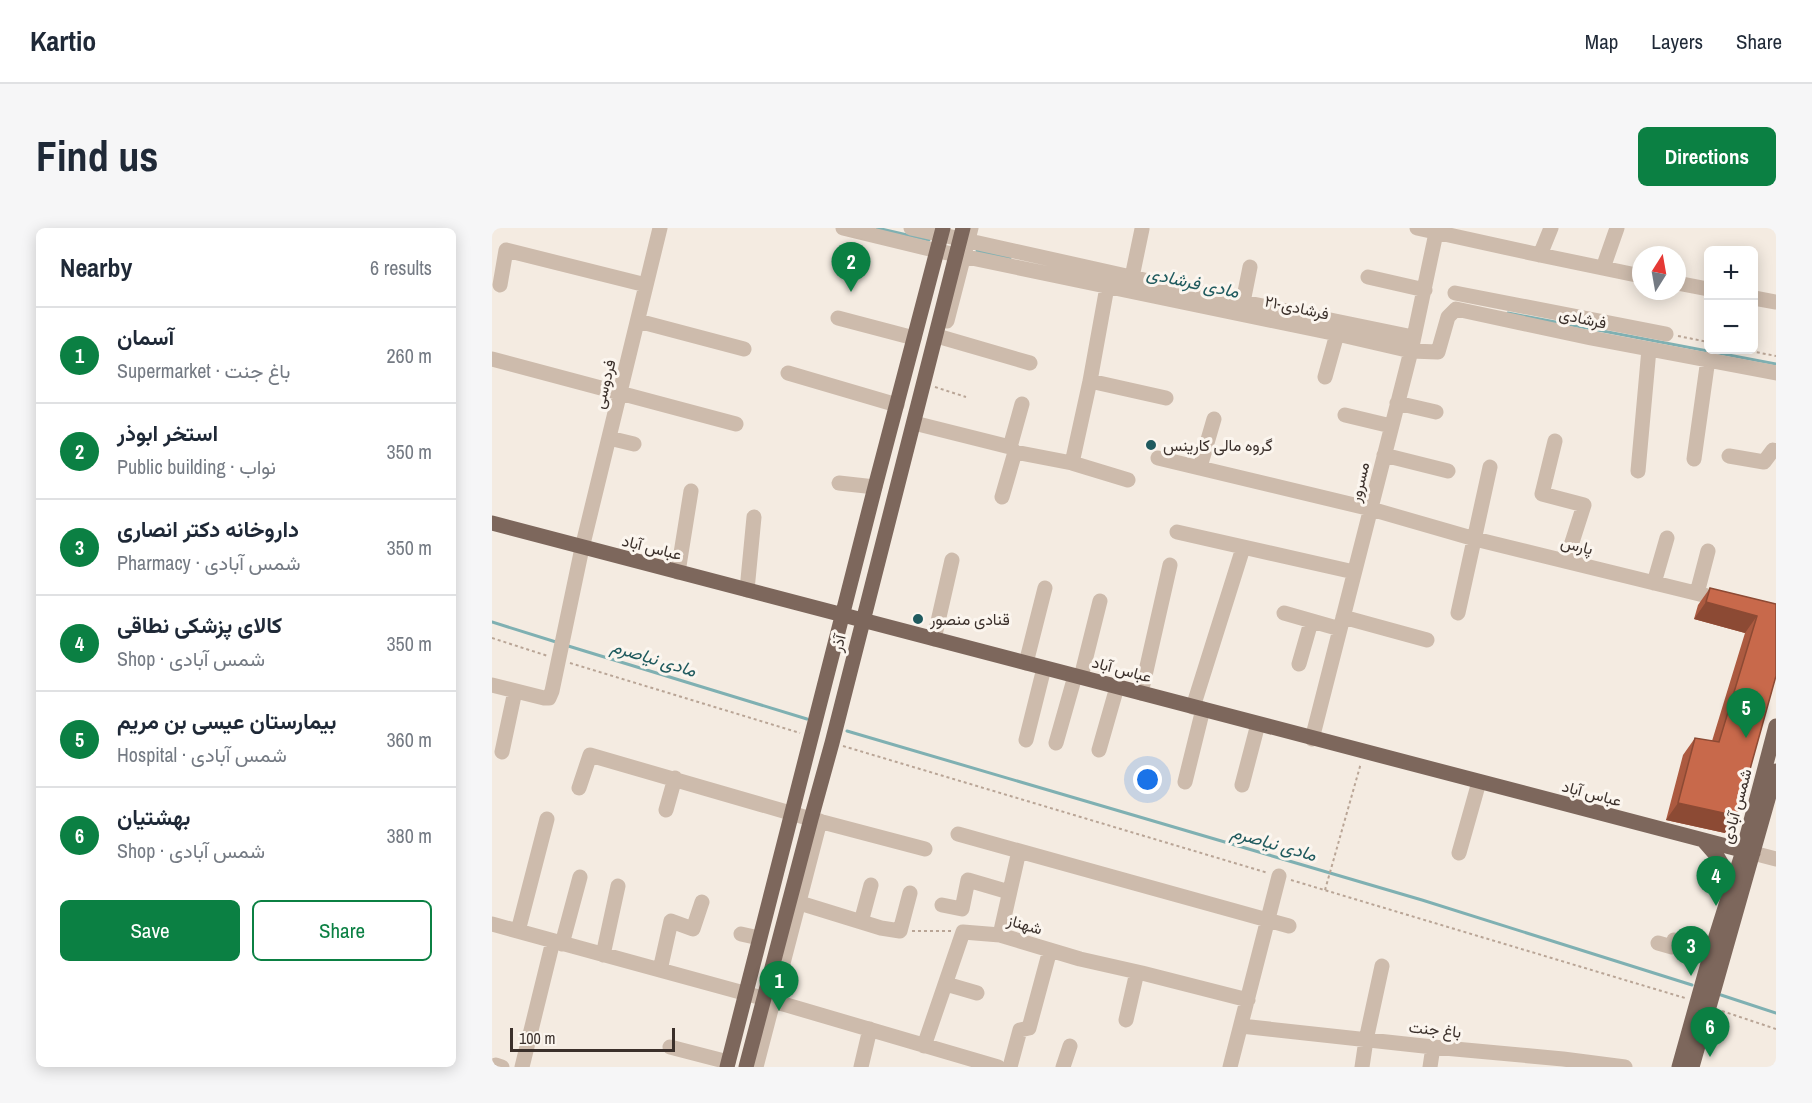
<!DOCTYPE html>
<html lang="en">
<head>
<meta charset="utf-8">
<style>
	:root { --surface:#fff; --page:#f6f6f7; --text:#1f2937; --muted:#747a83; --line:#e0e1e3; --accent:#0b8043 }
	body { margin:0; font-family:"Archivo Narrow",Vazirmatn,sans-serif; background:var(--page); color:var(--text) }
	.controls { position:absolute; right:18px; top:18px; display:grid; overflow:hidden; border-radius:9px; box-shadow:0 3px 15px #0003 }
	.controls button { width:54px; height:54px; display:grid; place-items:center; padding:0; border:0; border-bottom:2px solid var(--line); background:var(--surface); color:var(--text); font:30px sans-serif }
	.compass { position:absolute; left:1140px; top:18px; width:54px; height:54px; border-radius:50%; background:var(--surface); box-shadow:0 3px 15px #0003; rotate:11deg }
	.scale { position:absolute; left:18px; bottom:15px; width:165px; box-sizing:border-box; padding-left:6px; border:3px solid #3b302b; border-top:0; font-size:16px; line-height:21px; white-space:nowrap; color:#3b302b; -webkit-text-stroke:4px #fbf5ee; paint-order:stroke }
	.you { position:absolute; left:656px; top:552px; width:21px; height:21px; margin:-15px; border:4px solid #fff; border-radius:50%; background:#1a73e8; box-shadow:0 0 0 9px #1a73e833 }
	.badge { display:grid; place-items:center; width:39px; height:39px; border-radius:50%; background:var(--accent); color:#fff; font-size:20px; font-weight:700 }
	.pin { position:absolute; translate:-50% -50px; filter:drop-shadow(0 2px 3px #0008) }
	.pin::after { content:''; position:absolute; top:32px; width:21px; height:18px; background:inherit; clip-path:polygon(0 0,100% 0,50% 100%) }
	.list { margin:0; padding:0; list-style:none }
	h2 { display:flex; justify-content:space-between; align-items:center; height:78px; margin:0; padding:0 24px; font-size:26px }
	h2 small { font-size:20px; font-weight:400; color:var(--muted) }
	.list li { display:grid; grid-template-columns:39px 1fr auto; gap:18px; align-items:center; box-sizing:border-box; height:96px; padding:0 24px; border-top:2px solid var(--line) }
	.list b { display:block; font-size:22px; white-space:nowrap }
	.list p { margin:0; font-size:20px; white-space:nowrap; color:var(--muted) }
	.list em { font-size:20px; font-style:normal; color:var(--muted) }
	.actions { display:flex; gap:12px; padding:18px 24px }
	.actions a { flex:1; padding:14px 0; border:2px solid var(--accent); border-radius:9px; text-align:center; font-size:21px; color:var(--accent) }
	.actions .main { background:var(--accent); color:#fff }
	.map { position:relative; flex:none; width:1284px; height:839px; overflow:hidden; border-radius:9px }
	header { display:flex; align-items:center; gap:36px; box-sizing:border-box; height:84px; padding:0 30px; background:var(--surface); border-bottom:2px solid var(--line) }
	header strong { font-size:28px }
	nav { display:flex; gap:33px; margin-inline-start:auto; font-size:21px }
	.intro { display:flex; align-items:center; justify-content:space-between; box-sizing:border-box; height:144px; padding:0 36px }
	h1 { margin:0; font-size:42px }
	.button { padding:15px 27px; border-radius:9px; background:var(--accent); color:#fff; font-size:21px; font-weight:700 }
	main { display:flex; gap:36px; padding:0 36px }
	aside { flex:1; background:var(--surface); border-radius:9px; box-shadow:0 3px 15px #0003 }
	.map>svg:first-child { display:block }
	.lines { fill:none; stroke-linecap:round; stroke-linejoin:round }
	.stream { stroke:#7fb0b2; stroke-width:3 }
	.path { stroke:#b9a596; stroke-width:2; stroke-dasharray:3 3; stroke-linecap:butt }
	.minor { stroke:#cdbbac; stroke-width:15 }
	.major { stroke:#7d675c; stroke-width:15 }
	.wall { fill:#ac5a40 }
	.shaded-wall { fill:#8c4a34 }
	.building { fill:#c8694b; stroke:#8c4a34; stroke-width:1.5 }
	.poi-dot { fill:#1f5a5e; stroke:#fbf5ee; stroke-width:2 }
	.labels { text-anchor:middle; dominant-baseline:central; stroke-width:6; stroke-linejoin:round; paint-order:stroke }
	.street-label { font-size:16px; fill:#3b302b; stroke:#fbf5ee }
	.poi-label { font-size:16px; fill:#3b302b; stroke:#fbf5ee; text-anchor:start }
	.water-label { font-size:18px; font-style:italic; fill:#1f5a5e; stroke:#fbf5ee }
</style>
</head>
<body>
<header>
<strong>Kartio</strong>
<nav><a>Map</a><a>Layers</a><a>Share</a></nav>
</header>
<div class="intro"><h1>Find us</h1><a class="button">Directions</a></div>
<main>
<aside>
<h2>Nearby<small>6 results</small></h2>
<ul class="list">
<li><span class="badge">1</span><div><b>آسمان</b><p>Supermarket · باغ جنت</p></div><em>260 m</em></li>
<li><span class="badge">2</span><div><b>استخر ابوذر</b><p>Public building · نواب</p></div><em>350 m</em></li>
<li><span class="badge">3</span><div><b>داروخانه دکتر انصاری</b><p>Pharmacy · شمس آبادی</p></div><em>350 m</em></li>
<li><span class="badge">4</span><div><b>کالای پزشکی نطاقی</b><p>Shop · شمس آبادی</p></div><em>350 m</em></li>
<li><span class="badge">5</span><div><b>بیمارستان عیسی بن مریم</b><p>Hospital · شمس آبادی</p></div><em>360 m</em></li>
<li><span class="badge">6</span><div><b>بهشتیان</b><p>Shop · شمس آبادی</p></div><em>380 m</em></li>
</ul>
<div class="actions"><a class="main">Save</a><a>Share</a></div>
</aside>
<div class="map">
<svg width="1284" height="839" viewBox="0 0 1284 839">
	<rect width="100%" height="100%" fill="#f4ebe1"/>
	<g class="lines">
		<!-- stream -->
		<path class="stream" d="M385,0L437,12
			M485,23L518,30
			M1016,85L1284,136
			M0,394L64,414
			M73,417L315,491
			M355,503L930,672L1200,757
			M1229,767L1284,785"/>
		<!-- path -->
		<path class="path" d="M1186,108L1216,114
			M1253,122L1284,128
			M443,159L474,169
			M0,410L56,428
			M78,435L308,505
			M351,518L776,645
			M799,652L1193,770
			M833,662L869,535
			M420,703H459
			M1230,783L1284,801"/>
		<!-- minor -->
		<path class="minor" d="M351,0L446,23L845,106L919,123L946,124L956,89L964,81L1099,110L1284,145
			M419,0L751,74L921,109
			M925,0L1048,27L1149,48
			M1048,27L1059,0
			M1111,40L1125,0
			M640,49L650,1
			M876,49L933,62
			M1185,55L1216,61
			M8,57L14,22L154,57
			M963,65L1174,106
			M1262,70L1284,74
			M751,74L758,39
			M346,90L422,110
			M146,93L252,121
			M455,93L479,0
			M445,108L538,135
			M0,131L244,196
			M296,145L405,177
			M833,149L845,106
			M598,153L674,170
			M905,175L944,184
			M853,187L899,198
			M422,195L518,219L523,224L580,235L636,252
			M117,210L142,216
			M1063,213L1050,266L1092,277L1074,333
			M518,219L530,176
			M892,227L956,243
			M1237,228L1272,234L1281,222L1284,223
			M666,230L879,281L983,311L1232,372
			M1202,231L1216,131
			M580,235L598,153L615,59
			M708,239L722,191
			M1146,243L1157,121
			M347,255L383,259
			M510,269L523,224
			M685,304L862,344
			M186,344L199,263
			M1162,355L1175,310
			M255,362L262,289
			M1205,365L1216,323
			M792,385L848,401
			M966,385L998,239
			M851,389L935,412
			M442,411L460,332
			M534,435L553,360
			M807,436L819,394
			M589,449L608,373
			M0,457L52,470H57L60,463L90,320L168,0
			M649,465L678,337
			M701,479L751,320
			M820,511L919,123L944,5
			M534,512L552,440
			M564,515L583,448
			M607,522L625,459
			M10,524L23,463
			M693,554L711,481
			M750,557L766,496
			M87,560L98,527L319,591L433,621
			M174,582L183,550
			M466,606L797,698
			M967,625L987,554
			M1261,625L1284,631
			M298,672L389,700L408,703L418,665
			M450,677L470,681L476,652L517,664
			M369,694L379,657
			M0,696L281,773L506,839
			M26,703L55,591
			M249,706L267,710
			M508,707L527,623
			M1166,715L1180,719L1182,712L1220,721
			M70,716L88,649
			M111,727L126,658
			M168,742L179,693L201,701L210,674
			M454,756L485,765
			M634,792L645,744
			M749,798L941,819L1071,831L1133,839
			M432,818L471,704L508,707L588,731L650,745L756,772
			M178,819L236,834
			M4,837L10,839
			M30,839L61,713
			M264,839L328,593
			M369,839L378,801
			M518,839L528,802L537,800L558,722
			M571,839L578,818
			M738,839L787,648
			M870,839L874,812L890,738
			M938,839L941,819"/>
		<!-- major -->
		<path class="major" d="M0,295L1261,625
			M1211,612L1225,628L1241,655
			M235,839L383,259L451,0
			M254,839L319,591L340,515L471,0
			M1187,839L1220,721L1251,623L1284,498
			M1200,839L1284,543"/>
	</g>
	<!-- wall -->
	<path class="wall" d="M1218,360L1284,376L1233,605L1174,592L1191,527L1203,510L1220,513L1253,405L1202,391L1206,377Z"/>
	<!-- shaded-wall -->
	<path class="shaded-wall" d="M1214,374L1265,388L1253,405L1202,391Z
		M1186,575L1245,588L1233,605L1174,592Z"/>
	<!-- building -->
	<path class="building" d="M1218,360L1284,376V448L1245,588L1186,575L1203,510L1227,514L1265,388L1214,374Z"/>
	<!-- markers -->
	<g class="poi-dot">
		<circle cx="659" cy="217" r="6"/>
		<circle cx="426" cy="391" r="6"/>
	</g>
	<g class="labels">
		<!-- street labels -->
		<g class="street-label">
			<text transform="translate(805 79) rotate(12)">۲۱-فرشادی</text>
			<text transform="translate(1091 90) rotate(12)">فرشادی</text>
			<text transform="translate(112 156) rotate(-76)">فردوسی</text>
			<text transform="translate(867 254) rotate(-77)">مسرور</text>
			<text transform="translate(1085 317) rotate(14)">پارس</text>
			<text transform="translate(160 319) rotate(14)">عباس آباد</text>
			<text transform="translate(346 415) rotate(-76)">آذر</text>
			<text transform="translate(630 441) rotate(15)">عباس آباد</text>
			<text transform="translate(1100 565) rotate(15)">عباس آباد</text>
			<text transform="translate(1244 578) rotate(-75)">شمس آبادی</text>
			<text transform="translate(533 696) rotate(16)">شهناز</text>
			<text transform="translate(943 801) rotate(6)">باغ جنت</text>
		</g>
		<!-- poi labels -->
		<g class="poi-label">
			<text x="671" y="217">گروه مالی کارینس</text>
			<text x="438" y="391">قنادی منصور</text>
		</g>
		<!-- water labels -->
		<g class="water-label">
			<text transform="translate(701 54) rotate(12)">مادی فرشادی</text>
			<text transform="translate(162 430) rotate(17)">مادی نیاصرم</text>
			<text transform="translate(782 615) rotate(16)">مادی نیاصرم</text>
		</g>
	</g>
</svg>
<div class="controls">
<button>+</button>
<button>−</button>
</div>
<svg class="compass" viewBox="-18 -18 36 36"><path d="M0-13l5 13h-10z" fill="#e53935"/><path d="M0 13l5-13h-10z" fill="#747a83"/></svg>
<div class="scale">100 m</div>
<div class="you"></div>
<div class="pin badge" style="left:287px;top:783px">1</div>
<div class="pin badge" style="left:359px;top:64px">2</div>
<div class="pin badge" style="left:1199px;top:748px">3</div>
<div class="pin badge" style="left:1224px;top:678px">4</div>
<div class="pin badge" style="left:1254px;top:510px">5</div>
<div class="pin badge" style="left:1218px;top:829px">6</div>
</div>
</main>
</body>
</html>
